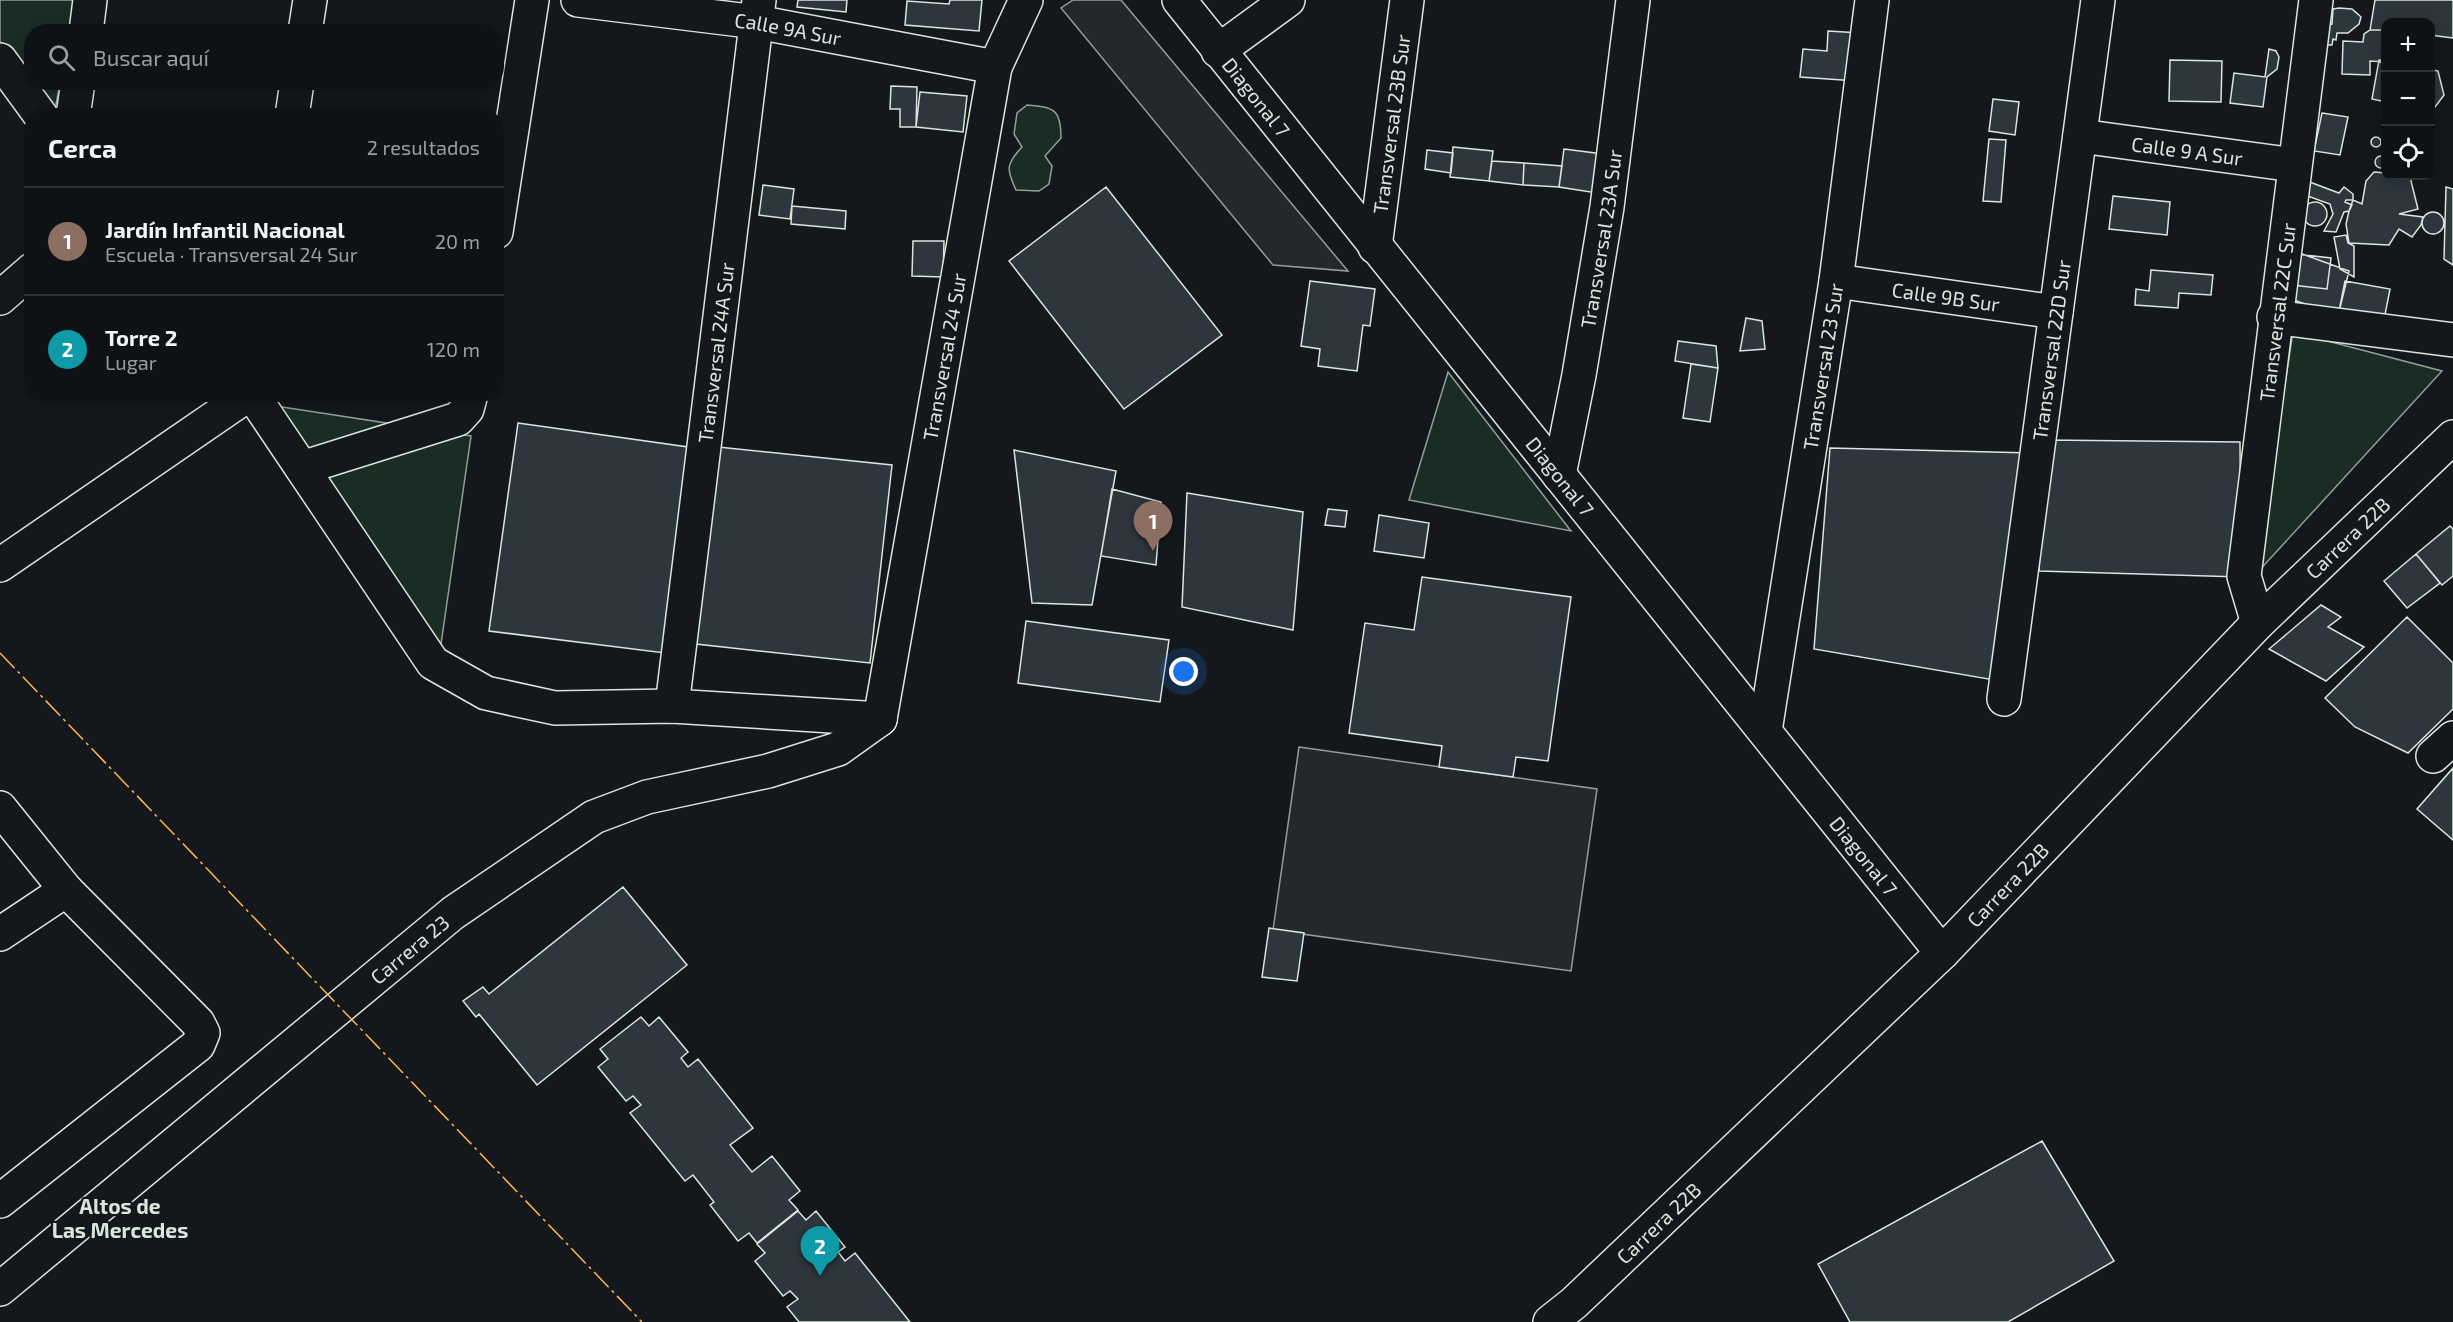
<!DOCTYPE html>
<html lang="es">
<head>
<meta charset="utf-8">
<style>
	:root { --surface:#0f1215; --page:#1d2022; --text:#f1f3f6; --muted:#9b9ea0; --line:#2f3234; --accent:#b45309 }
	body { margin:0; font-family:"Exo 2",sans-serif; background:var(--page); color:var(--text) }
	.controls { position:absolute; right:18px; top:18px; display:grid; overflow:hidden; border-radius:12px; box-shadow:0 3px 15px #0003 }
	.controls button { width:54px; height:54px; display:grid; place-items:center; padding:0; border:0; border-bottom:2px solid var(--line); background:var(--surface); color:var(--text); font:30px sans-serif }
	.you { position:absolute; left:1184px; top:672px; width:21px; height:21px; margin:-15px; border:4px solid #fff; border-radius:50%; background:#1a73e8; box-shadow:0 0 0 9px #1a73e833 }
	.badge { display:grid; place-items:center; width:39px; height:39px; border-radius:50%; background:var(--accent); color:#fff; font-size:20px; font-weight:700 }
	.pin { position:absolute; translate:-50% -50px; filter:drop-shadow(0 2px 3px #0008) }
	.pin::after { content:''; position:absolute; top:32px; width:21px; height:18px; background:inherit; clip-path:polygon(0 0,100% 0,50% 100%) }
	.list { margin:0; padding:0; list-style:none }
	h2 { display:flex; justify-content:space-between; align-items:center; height:78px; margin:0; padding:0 24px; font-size:26px }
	h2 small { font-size:20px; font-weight:400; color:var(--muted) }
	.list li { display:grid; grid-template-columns:39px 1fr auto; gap:18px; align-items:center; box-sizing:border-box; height:108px; padding:0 24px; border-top:2px solid var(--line) }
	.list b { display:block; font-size:22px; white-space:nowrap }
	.list p { margin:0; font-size:20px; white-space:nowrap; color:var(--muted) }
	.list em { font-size:20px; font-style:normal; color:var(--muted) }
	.icon { flex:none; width:33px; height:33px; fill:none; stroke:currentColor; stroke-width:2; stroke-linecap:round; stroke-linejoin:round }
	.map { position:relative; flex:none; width:2453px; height:1322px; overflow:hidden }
	.search { position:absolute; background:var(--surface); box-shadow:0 3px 15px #0003; left:24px; top:24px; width:480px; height:66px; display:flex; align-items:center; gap:15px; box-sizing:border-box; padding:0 21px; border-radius:24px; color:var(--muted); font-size:22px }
	.panel { position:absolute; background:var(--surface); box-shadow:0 3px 15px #0003; left:24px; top:108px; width:480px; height:294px; border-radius:24px }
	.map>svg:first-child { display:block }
	.green { fill:#1a2d24; stroke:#939e99; stroke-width:1.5 }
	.parking { fill:#24282b; stroke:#939e99; stroke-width:1.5 }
	.building { fill:#2c363c; stroke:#d8e6dc; stroke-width:1.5 }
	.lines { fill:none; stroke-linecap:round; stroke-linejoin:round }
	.street-casing { stroke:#d8e6dc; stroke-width:36 }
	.secondary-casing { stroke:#d8e6dc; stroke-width:36 }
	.street { stroke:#14181c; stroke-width:33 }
	.secondary { stroke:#14181c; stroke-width:33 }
	.power { stroke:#ffb74d; stroke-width:1.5; stroke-dasharray:21 4.5 3 4.5; stroke-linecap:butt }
	.labels { text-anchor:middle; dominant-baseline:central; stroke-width:4.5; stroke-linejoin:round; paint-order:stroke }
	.street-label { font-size:20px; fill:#d8e6dc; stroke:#14181c }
	.neighbourhood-label { font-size:21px; font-weight:bold; fill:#d8e6dc; stroke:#14181c }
</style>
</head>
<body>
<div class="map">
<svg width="2453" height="1322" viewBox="0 0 2453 1322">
	<rect width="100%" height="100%" fill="#14181c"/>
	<!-- green -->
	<path class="green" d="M0,0H74L69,31L32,32V82L60,83L54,115L0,48Z
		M1027,105C1054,107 1061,109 1061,138L1045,156L1052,166L1049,184L1039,191L1016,190C1006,169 1006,164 1022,147L1014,134L1017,113Z
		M2293,332L2442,371L2256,574Z
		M1448,372L1571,531L1409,500Z
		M269,405L471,436L441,644Z"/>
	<!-- parking -->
	<path class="parking" d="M1073,0H1121L1348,271L1273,265L1061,8Z
		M1299,747L1597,789L1571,971L1273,930Z"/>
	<!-- building -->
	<path class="building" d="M798,0H847L846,12L797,7Z
		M950,0H982L979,31L905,25L907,1L949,4Z
		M2375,0H2453V38L2430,35V22H2386V30H2370Z
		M2339,8L2352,9L2361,17L2359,24L2348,33H2337L2336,40L2333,39L2332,45H2321L2323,28L2332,24L2333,9Z
		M2370,30H2386V62L2370,61V75L2342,74L2343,41L2363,42L2364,34Z
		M1828,31L1860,33L1856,81L1800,77L1803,49L1827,51Z
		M2269,49L2276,51L2279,57L2277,69L2267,77L2263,107L2230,103L2234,73L2265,77Z
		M2170,60L2222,61L2221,102L2169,101Z
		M2379,60L2386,61V102L2372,99Z
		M2430,69L2438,71L2444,95L2432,111Z
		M891,86L917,87L916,127H900V109H890Z
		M920,92L967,96L963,132L916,127Z
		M1993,99L2019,102L2015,135L1989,131Z
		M2322,113L2348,117L2340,155L2314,151Z
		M2371 142a5 5 0 1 1 10 0a5 5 0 1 1-10 0Z
		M1989,139L2006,140L2001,202L1983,201Z
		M1453,147L1493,151L1489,181L1450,177Z
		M1564,149L1603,154L1597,193L1559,187Z
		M1427,150L1453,153L1451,173L1425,169Z
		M2375 162a6 6 0 1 1 12 0a6 6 0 1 1-12 0Z
		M1492,161L1524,163L1523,185L1489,181Z
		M1524,163L1562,166L1559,187L1523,185Z
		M2374,172L2386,173V176L2410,177L2418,209L2399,214L2423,217L2421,225L2412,237L2399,229L2389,245L2349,243L2346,224L2349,211L2353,200L2362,204L2366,181Z
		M2307,181L2339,193L2344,187L2353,194V200H2346L2345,202L2352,205L2349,211L2344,212L2336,232L2324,231L2333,214L2330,204L2302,194Z
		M763,185L794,189L790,219L759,215Z
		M1106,187L1222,335L1124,409L1009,261Z
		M2446,187L2453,189V265L2444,259Z
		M2113,196L2170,202L2167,235L2109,229Z
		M2303 214a12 12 0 1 1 24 0a12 12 0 1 1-24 0Z
		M792,206L846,211L845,229L791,224Z
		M2422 223a11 11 0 1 1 22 0a11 11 0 1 1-22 0Z
		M2346,235L2348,243L2354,246V277L2340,269L2334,237Z
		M913,241H944L943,277L912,276Z
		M2294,251L2349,271L2338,316L2291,299Z
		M2296,254L2331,258L2327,289L2292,285Z
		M2151,270L2213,275L2211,295L2179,293L2178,308L2135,305L2136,289L2149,291Z
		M1310,281L1375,289L1370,326L1363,325L1357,371L1318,366L1320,349L1301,346Z
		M2345,281L2390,289L2383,325L2338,316Z
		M1746,318L1762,321L1765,349L1740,351Z
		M1678,341L1716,346L1718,368L1675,361Z
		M1691,364L1718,368L1710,422L1683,418Z
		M518,423L688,447L665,653L489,631Z
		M2044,440L2240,442L2241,577L2039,571Z
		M718,447L892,465L870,663L696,644Z
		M1830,448L2032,453L1994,680L1814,649Z
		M1014,450L1116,471L1092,605L1032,603Z
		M1112,489L1161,502L1156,565L1101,556Z
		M1187,493L1303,512L1293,630L1182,607Z
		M1328,509L1347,511L1345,527L1325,525Z
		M1379,515L1429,523L1424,558L1374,551Z
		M2450,526L2453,529V576L2442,585L2416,554Z
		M2416,554L2440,583L2407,608L2384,581Z
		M1422,577L1571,597L1548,761L1516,757L1513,777L1439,767L1442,746L1349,733L1365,623L1414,630Z
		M2321,605L2341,617L2328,627L2364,647L2326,681L2269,649Z
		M2407,617L2453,663V709L2408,753L2355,727L2325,698Z
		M1026,621L1169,640L1160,702L1018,683Z
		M2453,768V840L2417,809Z
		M623,887L687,965L537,1085L479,1014L476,1017L463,1001L483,987L489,994Z
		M1269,928L1304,933L1297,981L1262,977Z
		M641,1017L649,1026L659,1017L688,1052L681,1058L688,1067L698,1059L753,1128L730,1145L752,1172L772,1156L800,1191L789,1200L798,1210L757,1243L749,1233L738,1241L710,1205L714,1202L693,1175L685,1181L630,1113L641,1105L633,1096L626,1101L598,1067L608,1059L600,1049Z
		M2042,1141L2114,1261L2008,1322H1850L1818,1264Z
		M798,1211L806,1220L816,1211L845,1247L838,1252L845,1261L855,1253L910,1322H799L787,1307L798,1299L790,1291L783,1296L755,1261L765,1253L757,1244Z"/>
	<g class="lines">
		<defs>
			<g id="street">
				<path id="s1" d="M578,0L757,22L995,67"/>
				<path id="s2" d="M1179,0L1942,953"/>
				<path d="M86,32L90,0"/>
				<path d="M305,32L310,0"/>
				<path d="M1218,51L1288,0"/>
				<path d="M0,60L41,116"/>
				<path d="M73,116L78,82"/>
				<path d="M292,116L297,82"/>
				<path id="s3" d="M2080,136L2294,165"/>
				<path d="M496,232L532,0"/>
				<path id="s4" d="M1375,247L1407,0"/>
				<path id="s5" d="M1836,281L2056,312"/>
				<path d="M0,298L32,270"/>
				<path d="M2274,317L2453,340"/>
				<path d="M252,394L433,663L486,693L555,708L672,706L880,719"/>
				<path d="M302,468L458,419L467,409L471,394"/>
				<path id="s6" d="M1559,475L1579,375L1607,207L1633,0"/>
				<path d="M0,565L249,394"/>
				<path id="s7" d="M2258,623L2244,576L2316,0"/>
				<path id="s8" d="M2004,699L2098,0"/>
				<path id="s9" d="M672,706L759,0"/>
				<path id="s10" d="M880,719L995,67L1026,0"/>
				<path id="s11" d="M1765,731L1836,281L1872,0"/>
				<path d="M2433,756L2453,738"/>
				<path d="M0,808L66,890L198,1023L203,1033L198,1045L0,1201"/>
				<path d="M0,934L66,890"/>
				<path id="s12" d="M0,1289L453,913L594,817L647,797L768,771L838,749L880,719"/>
			</g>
			<g id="secondary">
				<path id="s13" d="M1550,1322L1574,1303L1942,953L2258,623L2453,437"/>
			</g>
		</defs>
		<!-- street casing -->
		<use href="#street" class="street-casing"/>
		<!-- secondary casing -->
		<use href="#secondary" class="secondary-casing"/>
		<!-- street -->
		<use href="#street" class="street"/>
		<!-- secondary -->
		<use href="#secondary" class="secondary"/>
		<!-- power -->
		<path class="power" d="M0,653L642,1322"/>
	</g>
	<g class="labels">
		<!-- street labels -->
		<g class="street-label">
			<text stroke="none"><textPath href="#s1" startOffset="212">Calle 9A Sur</textPath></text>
			<text stroke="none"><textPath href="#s2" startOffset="124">Diagonal 7</textPath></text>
			<text stroke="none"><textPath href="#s4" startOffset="124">Transversal 23B Sur</textPath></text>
			<text stroke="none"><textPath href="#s3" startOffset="108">Calle 9 A Sur</textPath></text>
			<text stroke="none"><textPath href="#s6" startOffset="240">Transversal 23A Sur</textPath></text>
			<text stroke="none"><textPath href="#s5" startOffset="111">Calle 9B Sur</textPath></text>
			<text stroke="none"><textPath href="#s7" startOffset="315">Transversal 22C Sur</textPath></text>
			<text stroke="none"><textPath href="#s8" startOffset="352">Transversal 22D Sur</textPath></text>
			<text stroke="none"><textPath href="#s9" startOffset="356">Transversal 24A Sur</textPath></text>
			<text stroke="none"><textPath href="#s10" startOffset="368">Transversal 24 Sur</textPath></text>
			<text stroke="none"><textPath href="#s11" startOffset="369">Transversal 23 Sur</textPath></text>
			<text stroke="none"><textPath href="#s2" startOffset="610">Diagonal 7</textPath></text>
			<text stroke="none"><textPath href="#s13" startOffset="1119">Carrera 22B</textPath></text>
			<text stroke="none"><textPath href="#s2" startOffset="1096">Diagonal 7</textPath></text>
			<text stroke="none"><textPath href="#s13" startOffset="633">Carrera 22B</textPath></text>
			<text stroke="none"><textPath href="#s12" startOffset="532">Carrera 23</textPath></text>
			<text stroke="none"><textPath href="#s13" startOffset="147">Carrera 22B</textPath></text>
		</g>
		<!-- neighbourhood labels -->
		<g class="neighbourhood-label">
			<text x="120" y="1205">Altos de<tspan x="120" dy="24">Las Mercedes</tspan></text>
		</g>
	</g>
</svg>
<div class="controls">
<button>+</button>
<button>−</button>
<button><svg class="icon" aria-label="locate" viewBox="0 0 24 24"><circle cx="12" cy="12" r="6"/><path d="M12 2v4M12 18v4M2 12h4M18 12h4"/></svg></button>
</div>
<div class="you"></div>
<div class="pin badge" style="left:1153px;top:551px;background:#8d6e63">1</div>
<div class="pin badge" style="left:820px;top:1276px;background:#0f9aa8">2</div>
<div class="search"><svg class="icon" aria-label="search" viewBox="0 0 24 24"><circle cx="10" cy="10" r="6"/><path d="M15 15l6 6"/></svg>Buscar aquí</div>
<section class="panel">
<h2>Cerca<small>2 resultados</small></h2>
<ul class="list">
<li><span class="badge" style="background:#8d6e63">1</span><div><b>Jardín Infantil Nacional</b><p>Escuela · Transversal 24 Sur</p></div><em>20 m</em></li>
<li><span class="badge" style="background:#0f9aa8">2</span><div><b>Torre 2</b><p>Lugar</p></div><em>120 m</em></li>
</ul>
</section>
</div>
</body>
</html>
